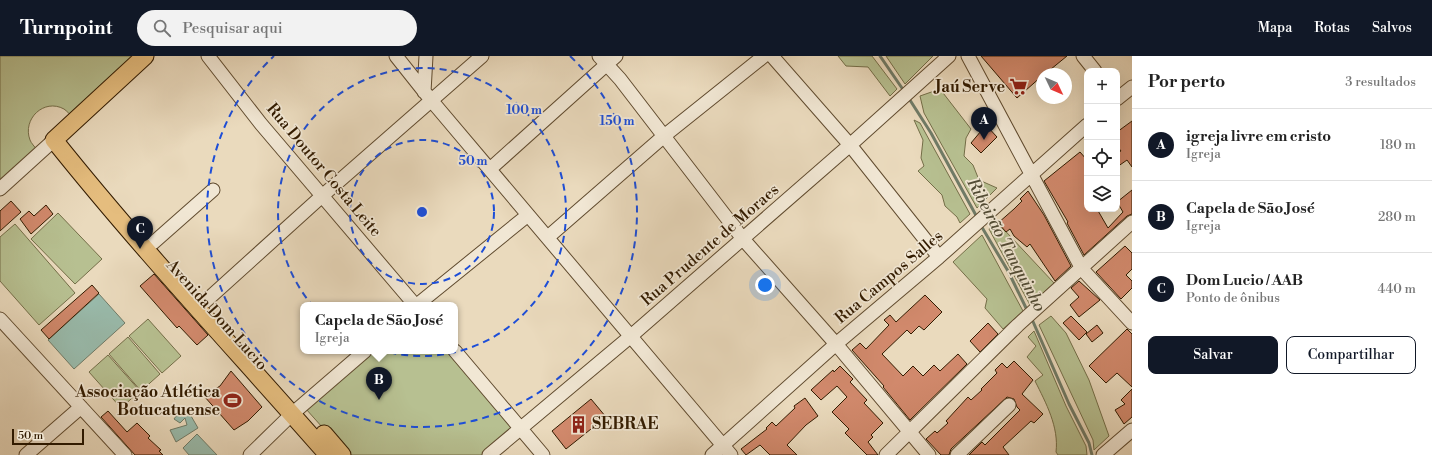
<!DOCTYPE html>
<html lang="pt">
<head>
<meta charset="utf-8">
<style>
	:root { --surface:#fff; --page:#f2f2f2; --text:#222; --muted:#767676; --line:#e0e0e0; --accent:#111827 }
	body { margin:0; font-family:"Libre Bodoni",serif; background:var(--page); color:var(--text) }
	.controls { position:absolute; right:12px; top:12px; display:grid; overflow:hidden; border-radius:8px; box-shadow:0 4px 16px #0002 }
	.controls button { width:36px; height:36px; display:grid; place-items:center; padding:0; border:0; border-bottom:1px solid var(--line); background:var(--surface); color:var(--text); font:20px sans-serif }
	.compass { position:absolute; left:1036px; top:12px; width:36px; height:36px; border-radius:50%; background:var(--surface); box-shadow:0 4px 16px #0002; rotate:134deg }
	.scale { position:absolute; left:12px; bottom:10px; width:72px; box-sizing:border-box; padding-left:4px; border:2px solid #321b00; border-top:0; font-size:11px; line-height:14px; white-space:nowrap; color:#321b00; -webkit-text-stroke:3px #f1e7d4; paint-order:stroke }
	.you { position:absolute; left:765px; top:229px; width:14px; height:14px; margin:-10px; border:3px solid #fff; border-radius:50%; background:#1a73e8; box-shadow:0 0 0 6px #1a73e833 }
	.badge { display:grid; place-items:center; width:26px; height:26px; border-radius:50%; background:var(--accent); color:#fff; font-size:13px; font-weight:700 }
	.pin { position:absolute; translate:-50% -33px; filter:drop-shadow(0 1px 2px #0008) }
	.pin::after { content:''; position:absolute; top:21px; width:14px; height:12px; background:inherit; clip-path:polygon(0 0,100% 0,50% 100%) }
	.popup { position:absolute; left:300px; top:246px; width:158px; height:52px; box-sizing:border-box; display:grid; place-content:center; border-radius:8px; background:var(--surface); filter:drop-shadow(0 1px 3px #0005); font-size:13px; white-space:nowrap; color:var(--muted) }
	.popup b { font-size:15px; color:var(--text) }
	.popup::after { content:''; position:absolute; left:50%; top:100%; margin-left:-8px; border:8px solid transparent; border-top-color:var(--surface) }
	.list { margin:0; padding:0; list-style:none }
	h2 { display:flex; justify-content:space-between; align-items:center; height:52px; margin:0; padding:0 16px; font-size:17px }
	h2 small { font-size:13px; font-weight:400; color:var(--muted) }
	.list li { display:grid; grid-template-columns:26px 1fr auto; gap:12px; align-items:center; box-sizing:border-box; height:72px; padding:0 16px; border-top:1px solid var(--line) }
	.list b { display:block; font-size:15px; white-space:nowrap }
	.list p { margin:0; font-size:13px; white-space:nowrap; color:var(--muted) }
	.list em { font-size:13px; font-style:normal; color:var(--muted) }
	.actions { display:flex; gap:8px; padding:12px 16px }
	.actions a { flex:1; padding:9px 0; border:1px solid var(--accent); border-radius:8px; text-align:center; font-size:14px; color:var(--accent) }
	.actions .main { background:var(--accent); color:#fff }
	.icon { flex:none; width:22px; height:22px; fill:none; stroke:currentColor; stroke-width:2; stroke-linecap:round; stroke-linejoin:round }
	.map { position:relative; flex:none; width:1132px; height:399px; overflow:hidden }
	header { display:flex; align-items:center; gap:24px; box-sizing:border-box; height:56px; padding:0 20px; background:var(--accent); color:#fff }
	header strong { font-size:19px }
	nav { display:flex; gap:22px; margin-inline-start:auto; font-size:14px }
	.search { width:280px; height:36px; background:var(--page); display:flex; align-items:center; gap:10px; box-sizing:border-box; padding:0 14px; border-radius:22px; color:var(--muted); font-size:15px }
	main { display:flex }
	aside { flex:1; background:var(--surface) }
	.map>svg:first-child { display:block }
	.green { fill:#b7c091; stroke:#746e48 }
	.water { fill:#99bbac; stroke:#707b67 }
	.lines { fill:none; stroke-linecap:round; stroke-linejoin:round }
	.stream { stroke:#707b67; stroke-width:3 }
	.building { fill:#d1896c; stroke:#321b00 }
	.minor-casing { stroke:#604b2f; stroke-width:15 }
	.major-casing { stroke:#321b00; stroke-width:19 }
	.minor { stroke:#f1e7d4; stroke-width:13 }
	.major { stroke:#e5bd7e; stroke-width:17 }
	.ring { fill:none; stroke:#1d4ed8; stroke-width:2; stroke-dasharray:7 5 }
	.labels { text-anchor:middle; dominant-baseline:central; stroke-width:3.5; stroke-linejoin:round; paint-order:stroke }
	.poi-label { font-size:16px; font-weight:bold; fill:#321b00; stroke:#f1e7d4; text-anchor:end }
	.street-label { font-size:16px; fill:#321b00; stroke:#f1e7d4 }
	.water-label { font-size:17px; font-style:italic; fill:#514b34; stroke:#f1e7d4 }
	.centre { fill:#1d4ed8; stroke:#f1e7d4; stroke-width:2 }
	.ring-label { font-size:12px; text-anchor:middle; font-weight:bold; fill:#1d4ed8; stroke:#f1e7d4; stroke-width:3.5; stroke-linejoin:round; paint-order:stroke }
</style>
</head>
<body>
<header>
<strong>Turnpoint</strong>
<div class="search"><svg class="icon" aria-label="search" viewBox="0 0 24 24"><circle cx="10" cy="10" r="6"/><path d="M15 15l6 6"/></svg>Pesquisar aqui</div>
<nav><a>Mapa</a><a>Rotas</a><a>Salvos</a></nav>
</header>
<main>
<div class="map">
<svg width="1132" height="399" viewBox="0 0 1132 399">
	<rect width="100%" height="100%" fill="#eadabd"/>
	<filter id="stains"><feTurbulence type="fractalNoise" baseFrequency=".005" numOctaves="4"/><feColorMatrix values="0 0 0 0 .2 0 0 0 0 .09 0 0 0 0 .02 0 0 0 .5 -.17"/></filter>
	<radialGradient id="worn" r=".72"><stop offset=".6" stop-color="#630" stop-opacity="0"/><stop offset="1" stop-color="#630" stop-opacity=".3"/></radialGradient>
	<!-- green -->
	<path class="green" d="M0,0H143L73,61C70,59 67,55 64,53C44,42 22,63 30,84C31,87 35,91 37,94L0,124Z
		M838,0H872L897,33L890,40L868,11L846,10Z
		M886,0H933L905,28Z
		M940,33L971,73L966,82L964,100L973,109L979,124L997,132L977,152L924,57L920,40Z
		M914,64L920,67L970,158L960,167L957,161L945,150L942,139L918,115L924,110L921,102L923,84Z
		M58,157L102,203L75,228L31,183Z
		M996,165L1054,227L1030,249L989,173Z
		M15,168L75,237L39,269L0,225V181Z
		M982,179L1023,255L1003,273L985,252L987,243L953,206Z
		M1051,260L1066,277L1089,324L1109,380L1094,394L1093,384L1039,269Z
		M148,263L181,300L162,317L129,280Z
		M1034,275L1066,350L1086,390L1087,399H1058L1056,396C1059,371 1046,347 1035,325L1043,319L1027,301L1036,290L1028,281Z
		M128,281L160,318L141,335L109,298Z
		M370,295H450L517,370L483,399H347L306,353Z
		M108,299L140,335L121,352L89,316Z"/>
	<!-- water -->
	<path class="water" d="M99,238L125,267L74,313L48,284Z
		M187,353L198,372L176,386L170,374L187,369L185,362L180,367L174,363L180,355Z
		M197,378L217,399H189L183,392Z"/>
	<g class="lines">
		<!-- stream -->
		<path class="stream" d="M880,0L904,35
			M908,41L931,77L978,163
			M980,168L1008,215L1028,256
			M1031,261L1069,348L1089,387L1092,399"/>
	</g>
	<!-- building -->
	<path class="building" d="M981,0H1067L1045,18H1042V20L1017,42Z
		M1132,65V111L1127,104L1117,111V97L1121,95L1117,90V76Z
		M986,69L997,81L981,97L971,87Z
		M1080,96L1087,104V153H1097L1108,172L1123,156L1117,146L1132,134V158L1127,160L1084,199L1067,167L1068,166L1044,125Z
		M1028,135L1044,159L1071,210L1055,225L1030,188L1027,191L1014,180L1010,173L1006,176L998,167L1014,153L1022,145L1020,143Z
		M11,145L21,156L0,175V155Z
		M46,149L53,158L31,178L20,163L29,155L34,160Z
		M1125,190L1132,197V213L1126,219L1132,225V232L1121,243L1096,216Z
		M154,218L208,279L197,289L179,270L177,272L140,230Z
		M1079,225L1100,244L1079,261L1070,249L1079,241L1071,232Z
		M92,229L99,237L49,283L41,274Z
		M925,239L942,256L924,274L919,270L911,278L907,274L882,298L903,320L913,310L923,320L934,309L940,315L958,298L967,308L910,364L883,331L884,330L852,294L860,287L866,293L889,269L884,264L890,259L896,266Z
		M1071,260L1087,276L1079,284L1063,267Z
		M988,267L998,278L980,296L970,285Z
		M1097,269L1103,277L1092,286L1086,278Z
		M1127,273L1132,278V331L1117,317L1106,327L1089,310Z
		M1014,305L1033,324L1022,338L1043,358L1034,367L1031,365L1003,391L1009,399H969L982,386L985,389L1020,354L1017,351L1014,343L1007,341L951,393L949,399H941L926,383L935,375L937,377L948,367L946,365L968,341L971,344L982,334L981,333L997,317L995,314L1002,307L1007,312Z
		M840,310L853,323L850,326L867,344L864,347L883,367L871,379L873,381L868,386L878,399H867L845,377L849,373L832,356L847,341L837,330L821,344L811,334L833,314L834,316Z
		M231,315L262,351L248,365L234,374L204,340L220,330Z
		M1132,333V361L1124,368L1115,354L1125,348L1121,344Z
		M805,342L818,360L806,369L787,389L797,399H770L760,389L746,399L741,393L767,373L766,372L772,366L776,370L795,352L794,350Z
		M591,343L606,361L566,393L552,375Z
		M108,355L127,376L137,367L150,380L148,382L161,394L159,395L163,399H135L101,361Z"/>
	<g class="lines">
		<defs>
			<path id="minor" d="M208,0L261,68L415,249
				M396,0L431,44L731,399
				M599,0L620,23L743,183L836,288L929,399
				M772,0L850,89L939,201
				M968,0L1082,213L1132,267
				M1083,0L1095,15
				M424,36L426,0
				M1117,43L1132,31
				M490,113L616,0
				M0,133L54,84
				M548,181L664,80L764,0
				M153,187L213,134
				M417,249L528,159
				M197,253L322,140L482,0
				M0,263L125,399
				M455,295L543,399
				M26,399L81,351
				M250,399L292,358L365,295
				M489,399L631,280L850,89L949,0
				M712,399L836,288L939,201L1087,69
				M886,399L1018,269L1132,166
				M957,399L1009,349
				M1103,399L1132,374"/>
			<path id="major" d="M145,0L54,84C141,193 236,294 328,399
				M324,378L342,399"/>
		</defs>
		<!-- minor casing -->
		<use href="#minor" class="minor-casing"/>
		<!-- major casing -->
		<use href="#major" class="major-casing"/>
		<!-- minor -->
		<use href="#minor" class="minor"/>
		<!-- major -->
		<use href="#major" class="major"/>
	</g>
	<!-- distance rings -->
	<g class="ring">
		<circle cx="422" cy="156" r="72"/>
		<circle cx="422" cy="156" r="144"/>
		<path d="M570 0A215 215 0 1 1 274 0"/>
	</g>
	<!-- icons -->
	<defs>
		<symbol id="supermarket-bare" viewBox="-9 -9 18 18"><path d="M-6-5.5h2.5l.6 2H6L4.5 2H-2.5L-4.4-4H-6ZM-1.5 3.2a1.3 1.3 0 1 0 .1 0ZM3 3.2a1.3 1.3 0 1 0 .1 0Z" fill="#8f2418" stroke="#f1e7d4" stroke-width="2.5" paint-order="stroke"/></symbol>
		<symbol id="stadium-bare" viewBox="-9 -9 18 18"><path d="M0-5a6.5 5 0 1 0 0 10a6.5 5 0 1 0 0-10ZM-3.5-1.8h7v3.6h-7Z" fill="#8f2418" stroke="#f1e7d4" stroke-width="2.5" paint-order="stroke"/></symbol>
		<symbol id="building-bare" viewBox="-9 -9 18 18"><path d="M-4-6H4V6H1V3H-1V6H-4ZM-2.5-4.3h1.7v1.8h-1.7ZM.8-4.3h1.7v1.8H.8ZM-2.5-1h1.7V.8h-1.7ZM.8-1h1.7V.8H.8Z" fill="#8f2418" stroke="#f1e7d4" stroke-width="2.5" paint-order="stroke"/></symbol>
	</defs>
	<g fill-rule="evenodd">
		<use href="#supermarket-bare" x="1006" y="18" width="25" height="25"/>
		<use href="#stadium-bare" x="220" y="332" width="25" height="25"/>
		<use href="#building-bare" x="566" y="356" width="25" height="25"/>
	</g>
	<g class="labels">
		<!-- poi labels -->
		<g class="poi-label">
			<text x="1005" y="31">Jaú Serve</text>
			<text x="220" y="336">Associação Atlética<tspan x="220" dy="18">Botucatuense</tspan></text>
			<text x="592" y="368" text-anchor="start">SEBRAE</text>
		</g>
		<!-- street labels -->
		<g class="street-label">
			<text transform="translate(324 114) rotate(50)">Rua Doutor Costa Leite</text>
			<text transform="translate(710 189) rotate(-41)">Rua Prudente de Moraes</text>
			<text transform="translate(889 221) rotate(-40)">Rua Campos Salles</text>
			<text transform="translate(217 259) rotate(48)">Avenida Dom Lucio</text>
		</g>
		<!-- water labels -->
		<g class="water-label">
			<text transform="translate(1006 189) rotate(62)">Ribeirão Tanquinho</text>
		</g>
	</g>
	<circle cx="422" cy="156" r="6" class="centre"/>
	<g class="ring-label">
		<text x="524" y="58">100 m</text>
		<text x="617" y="69">150 m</text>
		<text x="473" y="109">50 m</text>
	</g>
	<rect width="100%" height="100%" filter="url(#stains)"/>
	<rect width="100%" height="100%" fill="url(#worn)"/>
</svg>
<div class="controls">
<button>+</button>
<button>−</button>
<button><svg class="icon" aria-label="locate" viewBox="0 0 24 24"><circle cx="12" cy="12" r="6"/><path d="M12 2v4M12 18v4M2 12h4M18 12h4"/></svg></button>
<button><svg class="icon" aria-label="layers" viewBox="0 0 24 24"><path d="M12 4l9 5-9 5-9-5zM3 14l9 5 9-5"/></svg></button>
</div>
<svg class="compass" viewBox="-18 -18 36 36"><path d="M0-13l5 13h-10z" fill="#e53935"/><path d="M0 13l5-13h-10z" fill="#767676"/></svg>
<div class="scale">50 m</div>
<div class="you"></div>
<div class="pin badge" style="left:984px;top:84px">A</div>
<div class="pin badge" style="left:379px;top:344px">B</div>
<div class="popup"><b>Capela de São José</b>Igreja</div>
<div class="pin badge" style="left:140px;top:193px">C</div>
</div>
<aside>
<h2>Por perto<small>3 resultados</small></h2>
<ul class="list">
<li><span class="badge">A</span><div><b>igreja livre em cristo</b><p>Igreja</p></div><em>180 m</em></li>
<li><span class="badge">B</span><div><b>Capela de São José</b><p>Igreja</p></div><em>280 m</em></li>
<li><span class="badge">C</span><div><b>Dom Lucio / AAB</b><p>Ponto de ônibus</p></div><em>440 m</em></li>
</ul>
<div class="actions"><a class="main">Salvar</a><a>Compartilhar</a></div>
</aside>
</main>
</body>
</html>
